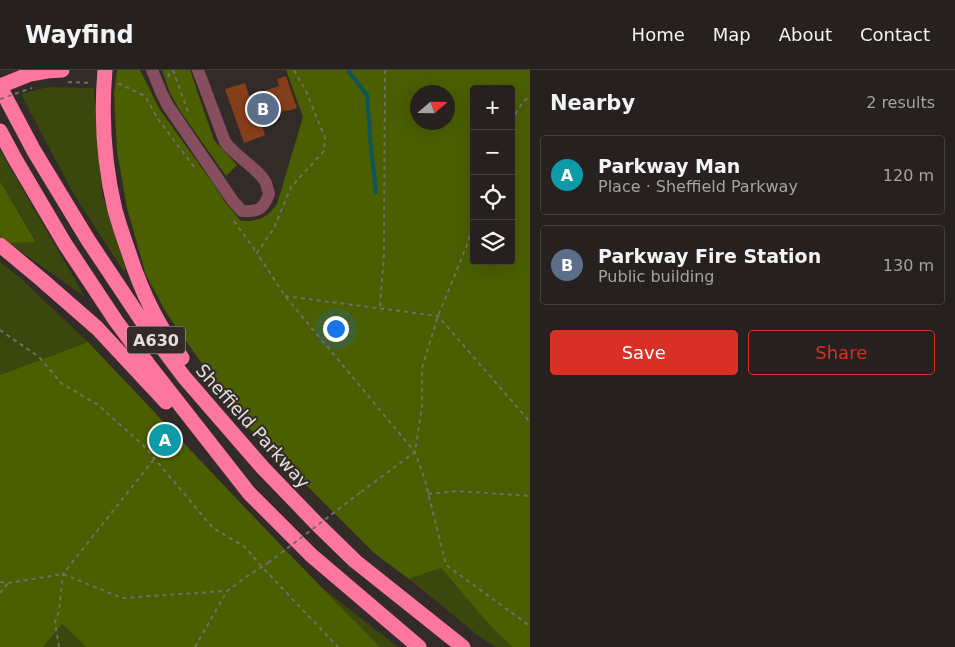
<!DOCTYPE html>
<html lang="en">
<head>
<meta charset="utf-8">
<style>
	:root { --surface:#26201e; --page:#322d2b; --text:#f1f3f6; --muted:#a4a3a4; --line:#423e3c; --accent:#d93025 }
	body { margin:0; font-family:"DejaVu Sans",sans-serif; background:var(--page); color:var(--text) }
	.controls { position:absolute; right:15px; top:15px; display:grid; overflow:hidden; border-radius:5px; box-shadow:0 5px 20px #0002 }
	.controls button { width:45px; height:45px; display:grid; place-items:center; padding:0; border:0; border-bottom:1px solid var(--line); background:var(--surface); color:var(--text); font:25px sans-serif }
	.compass { position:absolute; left:410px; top:15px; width:45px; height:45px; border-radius:50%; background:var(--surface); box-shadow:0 5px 20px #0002; rotate:70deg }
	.you { position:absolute; left:335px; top:258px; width:18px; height:18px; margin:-12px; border:4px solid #fff; border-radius:50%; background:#1a73e8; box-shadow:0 0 0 8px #1a73e833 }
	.badge { display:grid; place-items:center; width:32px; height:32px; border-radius:50%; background:var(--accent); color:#fff; font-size:16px; font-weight:700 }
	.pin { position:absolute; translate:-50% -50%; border:2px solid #fff; box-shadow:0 1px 5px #0006 }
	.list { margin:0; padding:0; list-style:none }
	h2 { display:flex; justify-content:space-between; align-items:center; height:65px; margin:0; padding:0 20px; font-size:21px }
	h2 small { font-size:16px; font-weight:400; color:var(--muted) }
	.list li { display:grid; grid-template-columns:32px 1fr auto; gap:15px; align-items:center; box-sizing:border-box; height:80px; margin:0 10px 10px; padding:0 10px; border:1px solid var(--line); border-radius:5px }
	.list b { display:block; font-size:19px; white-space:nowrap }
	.list p { margin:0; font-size:16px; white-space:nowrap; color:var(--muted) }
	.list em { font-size:16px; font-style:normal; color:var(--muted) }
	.actions { display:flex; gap:10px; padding:15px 20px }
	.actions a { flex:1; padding:11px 0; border:1px solid var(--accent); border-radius:5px; text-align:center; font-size:18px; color:var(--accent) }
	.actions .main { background:var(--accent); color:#fff }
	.icon { flex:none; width:28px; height:28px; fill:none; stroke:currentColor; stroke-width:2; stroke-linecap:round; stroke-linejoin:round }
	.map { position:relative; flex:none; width:530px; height:577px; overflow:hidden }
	header { display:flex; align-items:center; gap:30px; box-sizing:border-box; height:70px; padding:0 25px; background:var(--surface); border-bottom:1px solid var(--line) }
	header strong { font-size:24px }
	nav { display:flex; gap:28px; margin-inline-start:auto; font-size:18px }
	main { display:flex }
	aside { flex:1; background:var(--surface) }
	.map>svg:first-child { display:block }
	.green { fill:#3a480e }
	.forest { fill:#4b5e00; fill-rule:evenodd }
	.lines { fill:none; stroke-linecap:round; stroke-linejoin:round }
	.stream { stroke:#0e5659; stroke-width:4 }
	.building { fill:#853d1a }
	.path { stroke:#746d6b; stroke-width:2; stroke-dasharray:4 4; stroke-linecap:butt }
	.minor { stroke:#864e5e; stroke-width:12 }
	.highway { stroke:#fd76a0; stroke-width:15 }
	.path-bridge { stroke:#746d6b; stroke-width:2; stroke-dasharray:4 4; stroke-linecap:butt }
	.labels { text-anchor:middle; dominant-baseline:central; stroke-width:4; stroke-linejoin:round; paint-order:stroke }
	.shield { fill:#322b28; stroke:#afa9a7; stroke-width:1 }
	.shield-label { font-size:16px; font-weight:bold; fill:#e4dfde }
	.street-label { font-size:18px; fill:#e4dfde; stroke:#322b28 }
</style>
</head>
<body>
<header>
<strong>Wayfind</strong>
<nav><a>Home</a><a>Map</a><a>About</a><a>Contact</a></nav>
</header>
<main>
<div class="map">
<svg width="530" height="577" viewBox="0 0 530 577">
	<rect width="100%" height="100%" fill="#322b28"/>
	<!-- green -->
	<path class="green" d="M48,17L94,18L102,124L127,196L124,202L73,123L21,24Z
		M0,80L85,227L9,173L36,171L0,111Z
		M0,192L18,206L88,272L0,305Z
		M441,498L492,558L513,577H496L480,567L409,509Z
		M317,514L398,577H380Z
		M62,554L86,577H43Z"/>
	<!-- forest -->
	<path class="forest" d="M117,0H140L160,40L215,116L225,132L241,151C259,151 266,149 277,134L303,47L286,0H530V577H513L492,558L441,498L409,509L374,483L243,352L167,244L146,205L127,138L117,81L114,24ZM474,19H511V191H474ZM418,22H448V52H418Z
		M162,0H190L214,70L237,95L226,106L180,41L170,23Z
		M0,111L36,172L9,173L0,166Z
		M88,272C185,374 281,477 380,577H86L62,554L43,577H0V305Z"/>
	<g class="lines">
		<!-- stream -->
		<path class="stream" d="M349,0V2L367,25L371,78L376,122"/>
	</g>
	<!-- building -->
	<path class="building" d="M286,6L297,38L288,41L287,40L260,49L265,65L244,73L225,19L245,13L249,26L279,16L277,9Z"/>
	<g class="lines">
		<!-- path -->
		<path class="path" d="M173,0L189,45
			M294,0L306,21L325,68L324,81L291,117L274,158L257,183L285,226L415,382L425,410L446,495L530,556
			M168,7L171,0
			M68,12L91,13
			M118,14H120L145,26L158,49L194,97
			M511,51L523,32L530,26
			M234,151L257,183
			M285,226L438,246L530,352
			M380,236L384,185L385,0
			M0,260L39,287L61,313L98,335L143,375L213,458L245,477L262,497L338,577
			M361,422L415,382L422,337V298L438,246L467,175L474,151
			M428,424L458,421L530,426
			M0,512L8,513L63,504L122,528L227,521L249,505L268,493
			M0,523L8,513
			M59,577L55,552L59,541L63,504L154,389
			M195,577L227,521"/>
		<!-- minor -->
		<path class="minor" d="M152,0L161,22L168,36L233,131L242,141C258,142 263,140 269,124C268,121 267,116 266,113C259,99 235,86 225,72L198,0"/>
		<!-- highway -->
		<path class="highway" d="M105,0C101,46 104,94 115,140C119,154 124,169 129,183C141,221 158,256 182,288
			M0,16L30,4L47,1L62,0
			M0,17L34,81L88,170L142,251L184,307L263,398L318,455L355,491L463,577
			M0,61L15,89L65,174L116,251L148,294L249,423L311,485L419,577
			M0,175L42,210L97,258L166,332"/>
		<!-- path-bridge -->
		<path class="path-bridge" d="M0,29L32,18
			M268,493L361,422"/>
	</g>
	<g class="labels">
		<!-- shield labels -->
		<rect class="shield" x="127" y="256.5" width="58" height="27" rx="4"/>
		<g class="shield-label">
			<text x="156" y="270">A630</text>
		</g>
		<!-- street labels -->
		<g class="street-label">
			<text transform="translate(253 356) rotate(48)">Sheffield Parkway</text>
		</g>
	</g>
</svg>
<div class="controls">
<button>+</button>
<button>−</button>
<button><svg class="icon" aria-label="locate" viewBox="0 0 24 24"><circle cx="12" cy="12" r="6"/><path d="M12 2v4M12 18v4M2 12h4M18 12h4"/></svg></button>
<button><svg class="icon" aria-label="layers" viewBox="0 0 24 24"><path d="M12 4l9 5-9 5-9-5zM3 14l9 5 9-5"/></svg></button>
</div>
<svg class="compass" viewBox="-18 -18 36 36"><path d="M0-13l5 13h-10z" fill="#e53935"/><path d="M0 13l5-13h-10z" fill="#a4a3a4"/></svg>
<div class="you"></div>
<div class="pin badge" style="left:165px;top:370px;background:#0f9aa8">A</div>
<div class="pin badge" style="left:263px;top:39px;background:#5c6f8a">B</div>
</div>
<aside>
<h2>Nearby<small>2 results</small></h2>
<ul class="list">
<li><span class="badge" style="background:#0f9aa8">A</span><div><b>Parkway Man</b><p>Place · Sheffield Parkway</p></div><em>120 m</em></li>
<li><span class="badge" style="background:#5c6f8a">B</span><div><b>Parkway Fire Station</b><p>Public building</p></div><em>130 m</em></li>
</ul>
<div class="actions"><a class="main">Save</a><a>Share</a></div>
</aside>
</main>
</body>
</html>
